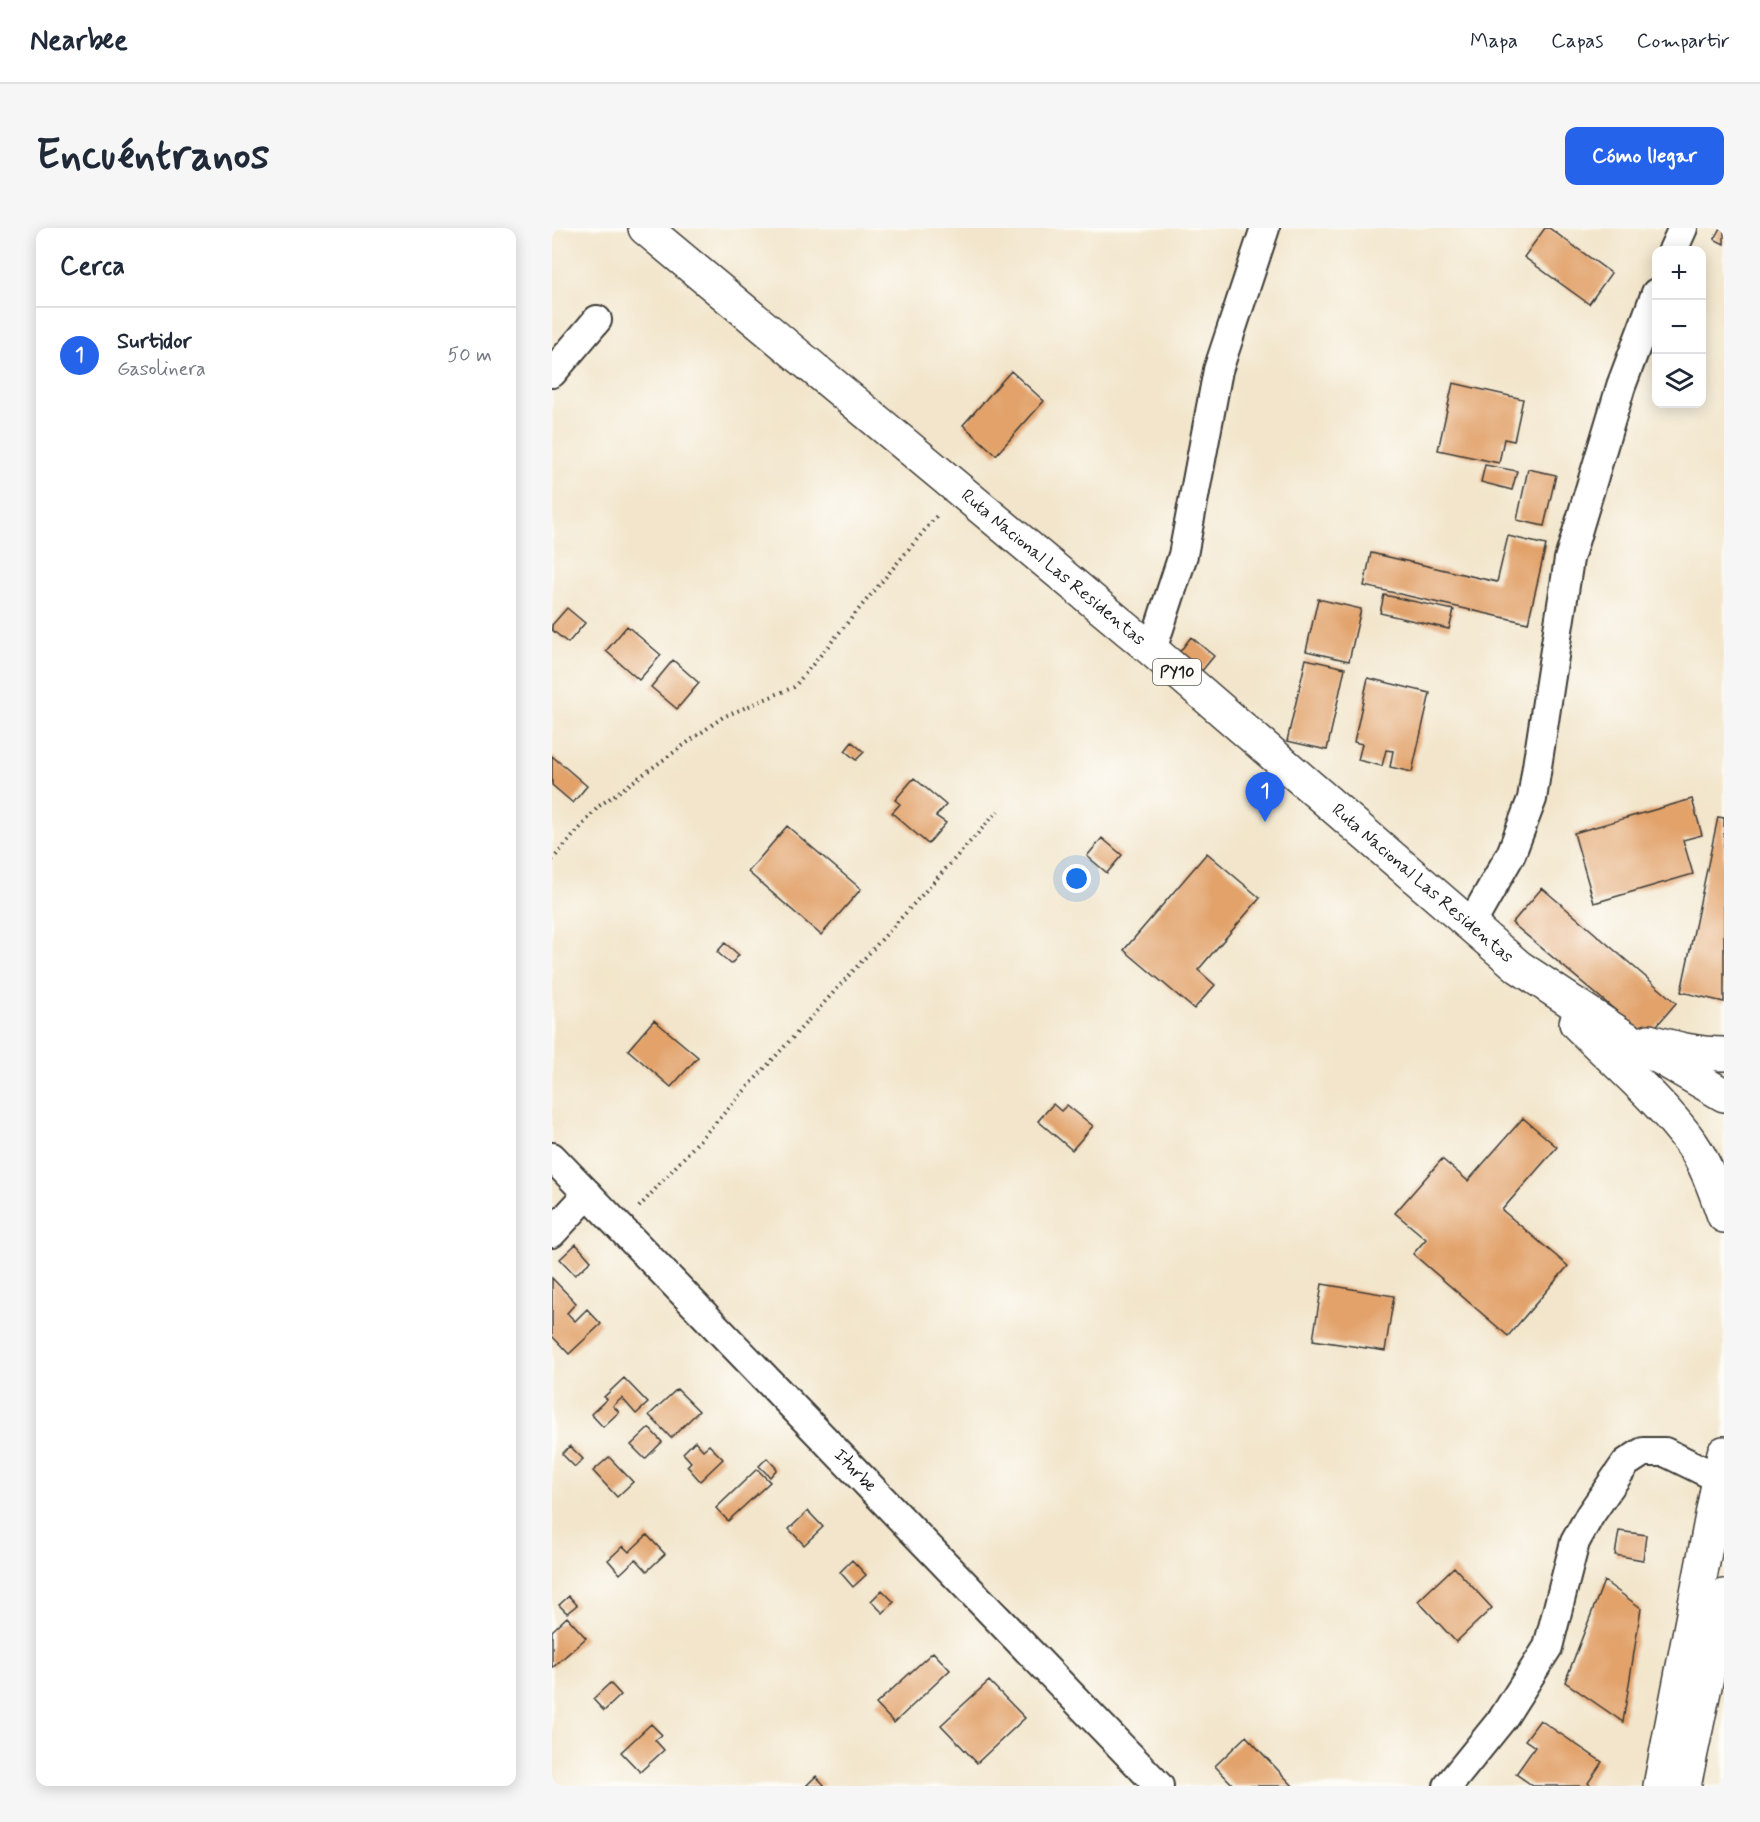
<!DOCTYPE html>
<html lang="es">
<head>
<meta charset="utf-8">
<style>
	:root { --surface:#fff; --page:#f6f6f7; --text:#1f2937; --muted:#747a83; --line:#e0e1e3; --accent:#2563eb }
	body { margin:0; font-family:Mynerve,sans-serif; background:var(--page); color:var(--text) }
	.controls { position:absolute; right:18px; top:18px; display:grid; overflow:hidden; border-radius:12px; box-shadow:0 3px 15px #0003 }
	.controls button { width:54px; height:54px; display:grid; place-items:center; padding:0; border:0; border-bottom:2px solid var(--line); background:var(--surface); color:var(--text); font:30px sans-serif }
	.you { position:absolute; left:525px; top:651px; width:21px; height:21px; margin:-15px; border:4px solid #fff; border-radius:50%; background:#1a73e8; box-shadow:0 0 0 9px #1a73e833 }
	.badge { display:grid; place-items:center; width:39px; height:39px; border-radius:50%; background:var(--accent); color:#fff; font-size:20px; font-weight:700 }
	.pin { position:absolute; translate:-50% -50px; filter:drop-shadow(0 2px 3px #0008) }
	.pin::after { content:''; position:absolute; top:32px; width:21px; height:18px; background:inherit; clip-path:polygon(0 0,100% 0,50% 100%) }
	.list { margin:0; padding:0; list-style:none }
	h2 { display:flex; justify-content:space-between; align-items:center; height:78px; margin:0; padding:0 24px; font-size:26px }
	h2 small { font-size:20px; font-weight:400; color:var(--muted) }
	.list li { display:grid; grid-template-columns:39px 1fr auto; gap:18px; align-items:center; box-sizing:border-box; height:96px; padding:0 24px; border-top:2px solid var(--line) }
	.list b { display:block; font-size:22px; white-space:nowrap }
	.list p { margin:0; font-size:20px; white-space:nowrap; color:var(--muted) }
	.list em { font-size:20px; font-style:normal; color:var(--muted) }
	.icon { flex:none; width:33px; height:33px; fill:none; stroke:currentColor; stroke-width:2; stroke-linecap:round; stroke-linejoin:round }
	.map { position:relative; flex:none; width:1172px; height:1558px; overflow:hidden; border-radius:12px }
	header { display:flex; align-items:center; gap:36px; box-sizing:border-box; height:84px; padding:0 30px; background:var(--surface); border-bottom:2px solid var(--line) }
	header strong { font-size:28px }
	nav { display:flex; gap:33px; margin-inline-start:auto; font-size:21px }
	.intro { display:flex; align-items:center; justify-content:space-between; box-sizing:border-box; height:144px; padding:0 36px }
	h1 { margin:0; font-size:42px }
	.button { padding:15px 27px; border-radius:12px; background:var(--accent); color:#fff; font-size:21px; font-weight:700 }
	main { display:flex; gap:36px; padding:0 36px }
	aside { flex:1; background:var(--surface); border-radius:12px; box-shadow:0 3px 15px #0003 }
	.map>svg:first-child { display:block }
	.building { fill:#e2a26b }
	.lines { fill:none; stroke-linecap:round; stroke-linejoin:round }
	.minor-casing { stroke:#3c3a36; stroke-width:32 }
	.trunk-casing { stroke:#3c3a36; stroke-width:36 }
	.path { stroke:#3c3a36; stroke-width:4; stroke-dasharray:1.5 4.5; stroke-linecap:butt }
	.minor { stroke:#fff; stroke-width:28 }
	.trunk { stroke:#fff; stroke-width:33 }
	.labels { text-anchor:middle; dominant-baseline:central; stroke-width:6; stroke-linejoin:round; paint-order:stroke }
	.shield { fill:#fdfcf7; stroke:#605f5e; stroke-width:1.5 }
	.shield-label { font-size:16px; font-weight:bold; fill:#1c1c1c }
	.street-label { font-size:18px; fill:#1c1c1c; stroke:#fdfcf7 }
</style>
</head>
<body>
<header>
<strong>Nearbee</strong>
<nav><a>Mapa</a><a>Capas</a><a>Compartir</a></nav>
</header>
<div class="intro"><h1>Encuéntranos</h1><a class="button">Cómo llegar</a></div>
<main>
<aside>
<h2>Cerca<small></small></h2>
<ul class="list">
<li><span class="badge">1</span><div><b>Surtidor</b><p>Gasolinera</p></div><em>50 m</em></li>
</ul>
</aside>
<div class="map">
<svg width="1172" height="1558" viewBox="0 0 1172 1558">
	<rect width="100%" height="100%" fill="#fdfcf7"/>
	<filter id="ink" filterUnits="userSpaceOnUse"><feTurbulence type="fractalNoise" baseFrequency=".0167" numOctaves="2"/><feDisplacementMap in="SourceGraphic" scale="12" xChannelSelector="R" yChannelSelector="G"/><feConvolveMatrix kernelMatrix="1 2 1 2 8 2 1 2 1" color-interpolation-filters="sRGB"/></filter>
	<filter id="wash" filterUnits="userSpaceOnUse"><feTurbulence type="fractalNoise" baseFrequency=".008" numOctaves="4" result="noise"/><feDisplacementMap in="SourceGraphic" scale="24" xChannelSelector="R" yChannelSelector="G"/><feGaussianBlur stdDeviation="1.35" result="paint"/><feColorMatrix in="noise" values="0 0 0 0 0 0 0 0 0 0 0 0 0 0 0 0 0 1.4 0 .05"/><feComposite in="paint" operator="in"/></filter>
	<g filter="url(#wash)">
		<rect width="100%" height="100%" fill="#f2e5cb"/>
		<g id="blocks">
			<!-- building -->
			<path class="building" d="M993,0H997L1059,45L1037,76L972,29Z
				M1168,0H1172V16L1162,11Z
				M459,143L492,173L444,227L411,197Z
				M901,155L971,171L962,213L952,211L947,235L886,222Z
				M933,237L965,243L960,262L929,254Z
				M976,241L1004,247L992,298L965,292Z
				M956,308L994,317L976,395L812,358L819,325L945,354Z
				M832,367L902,382L897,401L828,385Z
				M766,371L809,381L797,433L754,423Z
				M15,380L33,395L16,415L0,402V397Z
				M75,398L109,427L87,452L54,423Z
				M639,409L662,428L649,444L626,426Z
				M754,431L793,440L775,522L735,513Z
				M121,432L147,455L125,481L99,459Z
				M816,450L878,465L860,544L838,539L841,523L834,522L830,538L806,532L810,516L802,514Z
				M300,514L312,524L304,532L293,523Z
				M0,528L35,558L21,575L0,557Z
				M362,550L394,577L384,588L394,595L376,616L340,585L348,576L343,572Z
				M1140,571L1150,607L1131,612L1141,646L1042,675L1022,605Z
				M1166,589L1172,590V774L1129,764Z
				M235,598L309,661L269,707L196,644Z
				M550,610L570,627L555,645L535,628Z
				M655,625L708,670L646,742L663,757L642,781L572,722Z
				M990,660L1124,775L1095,809L960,695Z
				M173,715L187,727L179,736L165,724Z
				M102,792L146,829L119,859L76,822Z
				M501,876L509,883L515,877L541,898L520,922L486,893Z
				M971,890L1005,919L950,982L1016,1038L956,1108L861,1026L874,1011L843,985L890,931L916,953Z
				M24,1016L39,1033L23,1047L8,1031Z
				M0,1050L24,1075L15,1085L23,1093L35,1081L49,1096L17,1126L0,1108Z
				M770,1056L842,1068L833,1123L761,1112Z
				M72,1150L96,1175L84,1186L70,1170L61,1178L67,1184L51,1199L39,1186L55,1171L52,1169Z
				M125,1161L147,1183L119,1210L97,1187Z
				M97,1200L110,1214L93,1231L79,1217Z
				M143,1213L151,1222L157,1217L171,1231L148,1253L135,1238L139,1234L131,1225Z
				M18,1218L31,1231L23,1239L10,1226Z
				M57,1229L81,1254L65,1269L41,1243Z
				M215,1230L225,1241L218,1249L207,1238Z
				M205,1241L218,1254L176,1293L164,1280Z
				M256,1283L271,1299L252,1317L237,1301Z
				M1067,1303L1094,1307L1091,1332L1063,1327Z
				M95,1307L113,1326L95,1343L84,1331L68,1346L56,1332L71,1318L77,1324Z
				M300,1332L314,1347L301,1359L288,1344Z
				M902,1339L940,1380L904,1414L866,1373Z
				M1052,1353L1089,1380L1071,1494L1013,1454Z
				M330,1362L342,1374L331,1385L319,1373Z
				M17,1368L25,1377L15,1385L7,1377Z
				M15,1389L34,1410L0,1440V1403Z
				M381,1424L398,1442L342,1495L324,1476Z
				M437,1453L473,1490L425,1535L389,1497Z
				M58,1455L69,1467L52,1483L41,1471Z
				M988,1492L1050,1534L1036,1555L1040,1558H981L964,1546L983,1519L973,1512Z
				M99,1496L110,1507L103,1512L112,1522L88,1544L69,1524Z
				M694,1508L741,1558H682L663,1538Z
				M264,1548L273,1558H254Z"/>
		</g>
	</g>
	<g filter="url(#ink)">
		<use href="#blocks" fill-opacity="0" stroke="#3c3a36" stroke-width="1.5"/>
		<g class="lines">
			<defs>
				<g id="minor">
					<path d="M1121,22L1131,0"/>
					<path d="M0,145L45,92"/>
					<path d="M600,422L631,327L666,142L713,0"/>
					<path d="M918,698L959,626L980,571L1017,331L1069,158L1104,65"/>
					<path id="s1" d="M0,929L607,1558"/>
					<path d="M0,1005L36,966"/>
					<path d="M896,1558L951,1490L996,1419L1023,1314L1038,1287L1074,1235L1091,1224H1113L1166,1250"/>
				</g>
				<g id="trunk">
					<path id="s2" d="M93,0L600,422L967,739L1071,808L1172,867"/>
					<path d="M1024,795C1061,832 1110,874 1140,916C1155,938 1163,963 1172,988"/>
					<path d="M1097,813C1122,820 1146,826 1172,826"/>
					<path d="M1108,1558L1172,1225"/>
					<path d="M1132,1558L1172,1368"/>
				</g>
			</defs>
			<!-- minor casing -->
			<use href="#minor" class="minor-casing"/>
			<!-- trunk casing -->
			<use href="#trunk" class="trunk-casing"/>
			<!-- path -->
			<path class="path" d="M0,632L47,578L171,489L242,459L387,285
				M87,979L446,583"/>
			<!-- minor -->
			<use href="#minor" class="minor"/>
			<!-- trunk -->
			<use href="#trunk" class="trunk"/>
		</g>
	</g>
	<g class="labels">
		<!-- shield labels -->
		<rect class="shield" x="601" y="431" width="48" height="26" rx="4.5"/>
		<g class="shield-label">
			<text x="625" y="444">PY10</text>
		</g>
		<!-- street labels -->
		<g class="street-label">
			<text stroke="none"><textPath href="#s2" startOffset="531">Ruta Nacional Las Residentas</textPath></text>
			<text stroke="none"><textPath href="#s2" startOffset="1017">Ruta Nacional Las Residentas</textPath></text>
			<text stroke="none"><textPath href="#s1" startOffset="436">Iturbe</textPath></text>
		</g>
	</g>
</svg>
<div class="controls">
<button>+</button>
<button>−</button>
<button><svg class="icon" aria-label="layers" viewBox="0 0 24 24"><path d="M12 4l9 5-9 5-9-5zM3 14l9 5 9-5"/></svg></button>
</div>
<div class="you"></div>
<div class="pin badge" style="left:713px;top:594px">1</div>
</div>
</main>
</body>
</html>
